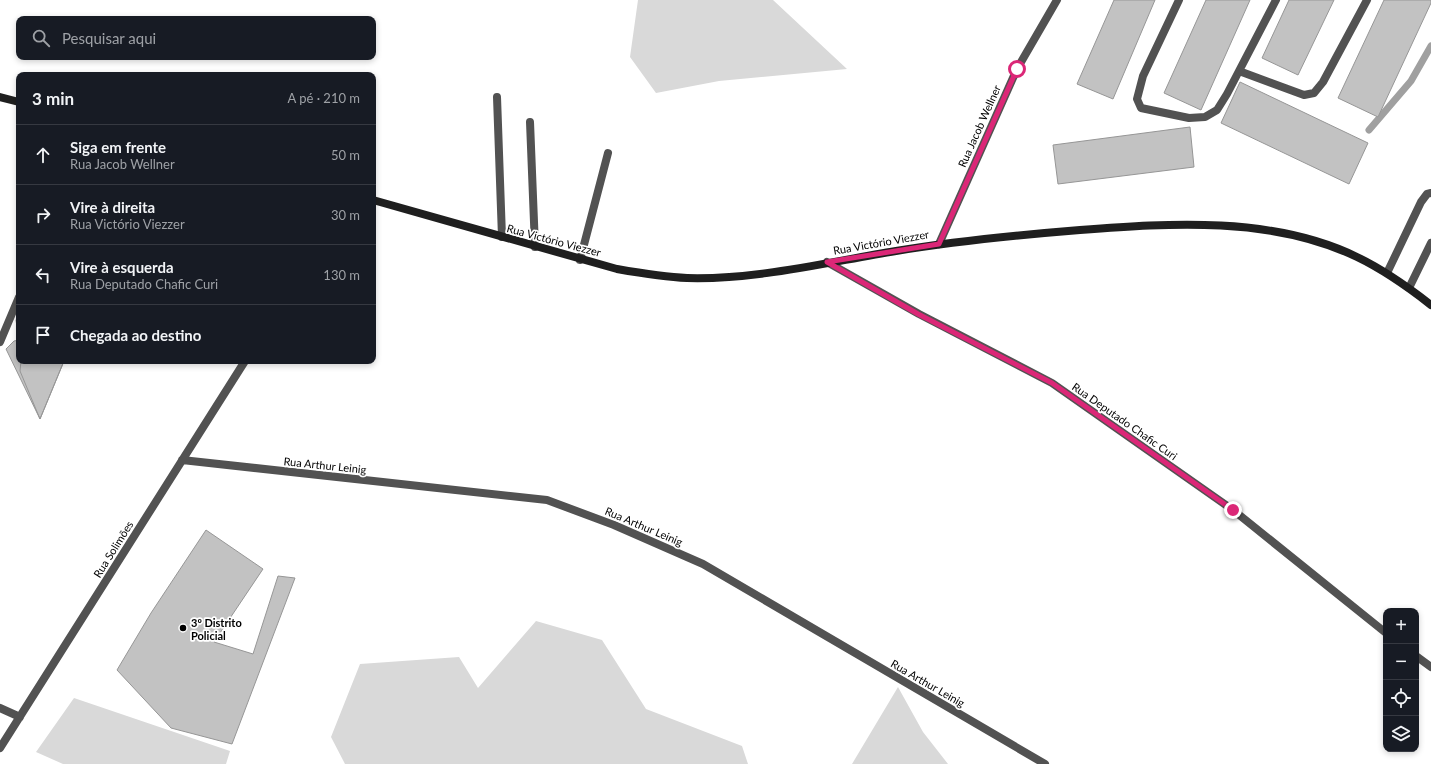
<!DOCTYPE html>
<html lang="pt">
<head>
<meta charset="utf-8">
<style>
	:root { --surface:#171b24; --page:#242831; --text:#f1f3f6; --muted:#9ea1a6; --line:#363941 }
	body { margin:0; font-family:Lato,sans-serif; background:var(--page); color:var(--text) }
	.controls { position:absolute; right:12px; bottom:12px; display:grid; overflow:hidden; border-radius:8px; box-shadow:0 2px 6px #0003 }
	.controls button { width:36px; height:36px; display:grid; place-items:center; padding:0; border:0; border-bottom:1px solid var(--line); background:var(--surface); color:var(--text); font:20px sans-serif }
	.stop { position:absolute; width:12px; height:12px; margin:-9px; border:3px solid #db2777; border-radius:50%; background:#fff }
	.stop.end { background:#db2777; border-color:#fff; box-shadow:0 1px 4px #0008 }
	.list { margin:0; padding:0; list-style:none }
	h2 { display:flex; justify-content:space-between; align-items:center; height:52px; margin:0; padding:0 16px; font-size:17px }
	h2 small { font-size:13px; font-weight:400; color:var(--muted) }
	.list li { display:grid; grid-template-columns:26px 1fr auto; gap:12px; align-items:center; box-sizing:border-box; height:60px; padding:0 16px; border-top:1px solid var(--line) }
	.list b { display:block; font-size:15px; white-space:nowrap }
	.list p { margin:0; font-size:13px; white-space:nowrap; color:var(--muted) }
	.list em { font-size:13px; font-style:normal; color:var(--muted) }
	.icon { flex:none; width:22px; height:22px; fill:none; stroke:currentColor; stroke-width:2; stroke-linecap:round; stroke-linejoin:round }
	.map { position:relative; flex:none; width:1431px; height:764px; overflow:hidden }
	.search { position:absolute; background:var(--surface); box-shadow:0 2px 6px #0003; left:16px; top:16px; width:360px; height:44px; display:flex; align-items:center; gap:10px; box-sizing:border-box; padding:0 14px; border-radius:8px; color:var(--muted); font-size:15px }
	.panel { position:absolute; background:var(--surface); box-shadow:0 2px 6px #0003; left:16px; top:72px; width:360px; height:292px; border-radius:8px }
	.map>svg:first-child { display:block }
	.green { fill:#d9d9d9 }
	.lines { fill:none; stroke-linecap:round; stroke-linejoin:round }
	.stream { stroke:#a0a0a0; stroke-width:7 }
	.building { fill:#c2c2c2; stroke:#969696 }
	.lane { stroke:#525252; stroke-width:8 }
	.street { stroke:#525252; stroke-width:8 }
	.secondary { stroke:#1f1f1f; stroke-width:8 }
	.route { stroke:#db2777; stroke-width:5 }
	.poi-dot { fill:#000; stroke:#fff; stroke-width:1.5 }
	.labels { text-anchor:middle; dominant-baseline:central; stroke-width:3.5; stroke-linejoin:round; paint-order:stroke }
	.street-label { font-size:11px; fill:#000; stroke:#fff }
	.poi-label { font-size:11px; font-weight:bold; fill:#000; stroke:#fff; text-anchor:start }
</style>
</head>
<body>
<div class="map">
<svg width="1431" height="764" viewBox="0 0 1431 764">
	<rect width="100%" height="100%" fill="#fff"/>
	<!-- green -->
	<path class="green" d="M638,0H773L847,69L719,81L656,93L630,57Z
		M536,621L602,640L646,709L742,746L748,764H345L331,737L360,664L459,657L478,688Z
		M898,687L923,732L948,764H852Z
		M74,698L230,751L226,764H63L36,752Z"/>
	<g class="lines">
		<!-- stream -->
		<path class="stream" d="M1369,130L1411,81L1431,46"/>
	</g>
	<!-- building -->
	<path class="building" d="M1114,0H1155L1113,99L1077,84Z
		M1206,0H1250L1201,110L1164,93Z
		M1289,0H1334L1298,75L1262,58Z
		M1384,0H1431V3L1378,117L1338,98Z
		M1240,82L1368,143L1349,184L1221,123Z
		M1190,127L1194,167L1058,184L1053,145Z
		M19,315V361H64L40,419L6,349L14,341L19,340L16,320Z
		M21,361H64L40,419L20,371Z
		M206,530L263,569L214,642L253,654L278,576L295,578L232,744L171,728L117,670L151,613Z"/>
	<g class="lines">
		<!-- lane -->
		<path class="lane" d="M1179,0L1143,76L1137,99L1141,108L1189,118L1205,117L1217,110L1227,94L1239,71L1304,95L1314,93L1323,82L1367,0
			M1239,71L1276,0
			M497,97L502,237
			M530,122L535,247
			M580,260L608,153
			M1387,273L1421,202L1427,194L1431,193
			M1409,288L1431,243
			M0,342L19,297"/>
		<!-- street -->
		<path class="street" d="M939,244L1017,69L1057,0
			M827,262L919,314L1052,383L1233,510L1386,633
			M182,460L547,500L614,525L703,564L1045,764
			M1416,656L1431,667
			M0,708L20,717
			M0,748L245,361"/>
		<!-- secondary -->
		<path class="secondary" d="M0,97L19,102
			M373,200L617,269C640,273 663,277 687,278C756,280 828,262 896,251C957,241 1018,235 1080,230C1170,223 1273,216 1357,257C1384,270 1408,287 1431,305"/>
	</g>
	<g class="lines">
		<!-- route -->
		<path class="route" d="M1017,69L939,244L827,262L918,314L1052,383L1233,510"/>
	</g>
	<!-- markers -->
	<circle class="poi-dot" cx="183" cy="628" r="4"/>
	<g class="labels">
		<!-- street labels -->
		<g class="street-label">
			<text transform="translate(979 126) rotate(-66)">Rua Jacob Wellner</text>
			<text transform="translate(554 240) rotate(15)">Rua Victório Viezzer</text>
			<text transform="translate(881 242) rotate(-10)">Rua Victório Viezzer</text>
			<text transform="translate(1125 421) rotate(35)">Rua Deputado Chafic Curi</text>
			<text transform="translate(325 465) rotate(6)">Rua Arthur Leinig</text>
			<text transform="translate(644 526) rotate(23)">Rua Arthur Leinig</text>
			<text transform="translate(113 549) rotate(-58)">Rua Solimões</text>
			<text transform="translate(928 683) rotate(30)">Rua Arthur Leinig</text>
		</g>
		<!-- poi labels -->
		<g class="poi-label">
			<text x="191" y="622">3º Distrito<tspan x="191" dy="13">Policial</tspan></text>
		</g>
	</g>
</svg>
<div class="controls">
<button>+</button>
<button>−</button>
<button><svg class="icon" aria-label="locate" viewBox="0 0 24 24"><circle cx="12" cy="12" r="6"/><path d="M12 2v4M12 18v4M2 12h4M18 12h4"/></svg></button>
<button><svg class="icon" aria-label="layers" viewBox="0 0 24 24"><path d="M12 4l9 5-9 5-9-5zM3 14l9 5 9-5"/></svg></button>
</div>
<div class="stop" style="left:1017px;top:69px"></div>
<div class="stop end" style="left:1233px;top:510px"></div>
<div class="search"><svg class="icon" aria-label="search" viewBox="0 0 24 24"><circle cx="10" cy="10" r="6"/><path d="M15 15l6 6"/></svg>Pesquisar aqui</div>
<section class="panel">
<h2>3 min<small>A pé · 210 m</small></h2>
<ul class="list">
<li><svg class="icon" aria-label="ahead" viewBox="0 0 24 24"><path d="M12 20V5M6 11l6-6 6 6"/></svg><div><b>Siga em frente</b><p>Rua Jacob Wellner</p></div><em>50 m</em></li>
<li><svg class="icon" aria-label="right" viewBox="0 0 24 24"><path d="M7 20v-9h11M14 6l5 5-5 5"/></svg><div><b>Vire à direita</b><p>Rua Victório Viezzer</p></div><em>30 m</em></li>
<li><svg class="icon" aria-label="left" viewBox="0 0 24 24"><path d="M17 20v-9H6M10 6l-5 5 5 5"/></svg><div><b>Vire à esquerda</b><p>Rua Deputado Chafic Curi</p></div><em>130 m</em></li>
<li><svg class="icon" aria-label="arrive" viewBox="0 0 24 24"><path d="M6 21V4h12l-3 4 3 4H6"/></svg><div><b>Chegada ao destino</b></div></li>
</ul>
</section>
</div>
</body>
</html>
